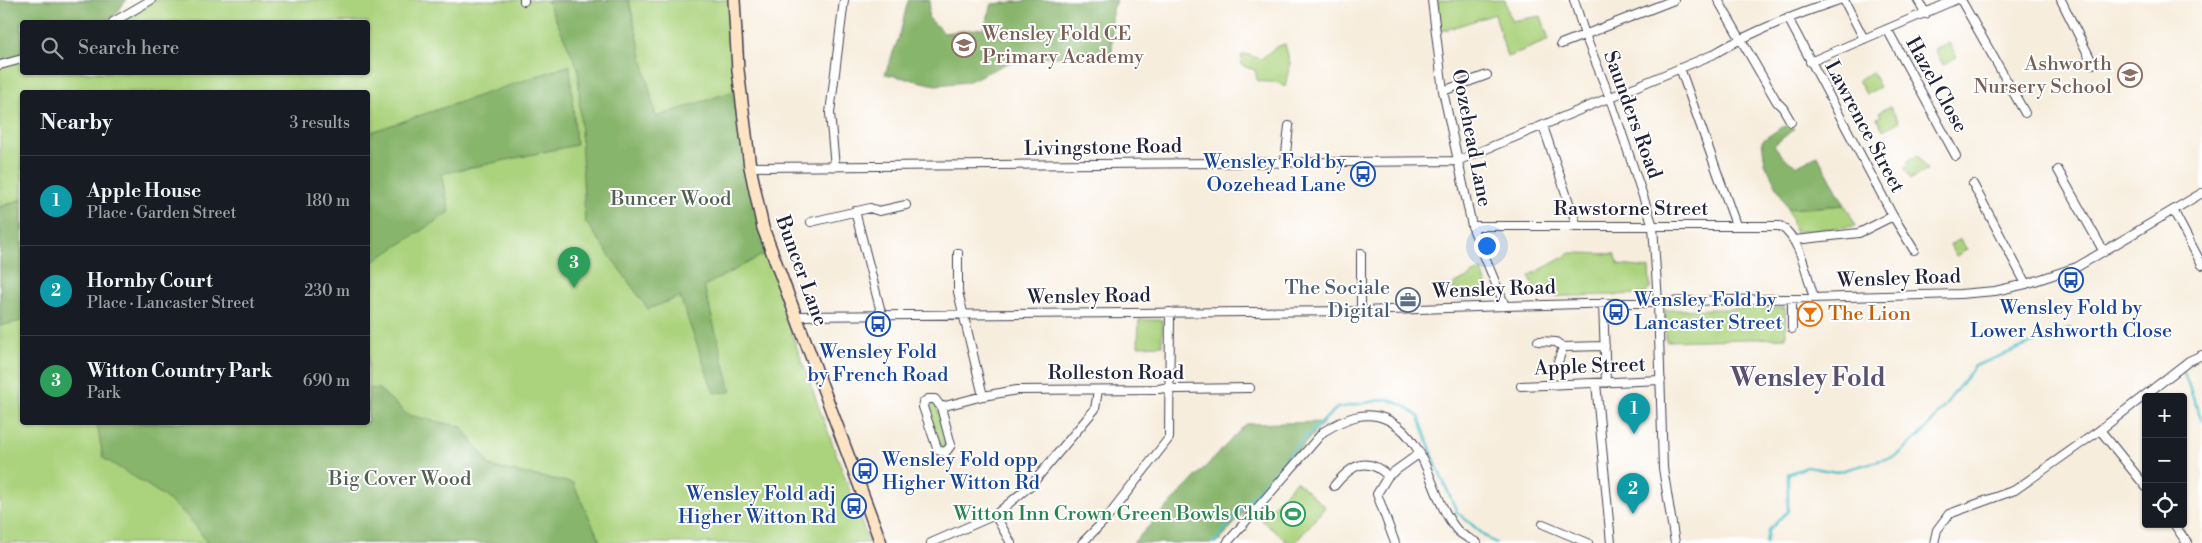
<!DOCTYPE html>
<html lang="en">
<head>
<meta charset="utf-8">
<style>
	:root { --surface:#171b24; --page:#20242c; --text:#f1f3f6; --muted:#9ea1a6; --line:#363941; --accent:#2563eb }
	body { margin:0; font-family:"Libre Bodoni",serif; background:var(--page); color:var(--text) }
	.controls { position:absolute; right:15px; bottom:15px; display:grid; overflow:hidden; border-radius:5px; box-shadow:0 1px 4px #0004 }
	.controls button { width:45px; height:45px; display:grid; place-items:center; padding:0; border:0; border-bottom:1px solid var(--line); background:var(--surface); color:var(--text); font:25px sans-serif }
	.you { position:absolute; left:1486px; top:245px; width:18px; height:18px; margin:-12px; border:4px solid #fff; border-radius:50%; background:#1a73e8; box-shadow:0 0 0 8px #1a73e833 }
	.badge { display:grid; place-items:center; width:32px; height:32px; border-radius:50%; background:var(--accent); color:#fff; font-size:16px; font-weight:700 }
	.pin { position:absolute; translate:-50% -41px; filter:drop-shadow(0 1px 2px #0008) }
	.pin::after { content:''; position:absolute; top:26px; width:18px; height:15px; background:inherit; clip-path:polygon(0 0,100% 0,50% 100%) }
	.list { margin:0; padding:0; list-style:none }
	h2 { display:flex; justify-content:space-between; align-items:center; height:65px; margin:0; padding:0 20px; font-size:21px }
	h2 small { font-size:16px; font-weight:400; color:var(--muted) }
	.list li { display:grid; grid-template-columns:32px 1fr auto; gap:15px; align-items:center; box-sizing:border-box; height:90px; padding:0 20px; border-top:1px solid var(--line) }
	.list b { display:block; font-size:19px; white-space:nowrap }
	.list p { margin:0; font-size:16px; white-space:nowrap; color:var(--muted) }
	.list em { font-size:16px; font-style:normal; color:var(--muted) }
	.icon { flex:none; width:28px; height:28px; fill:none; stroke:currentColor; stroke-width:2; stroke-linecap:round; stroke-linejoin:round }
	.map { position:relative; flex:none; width:2202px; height:543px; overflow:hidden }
	.search { position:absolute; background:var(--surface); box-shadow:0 1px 4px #0004; left:20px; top:20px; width:350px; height:55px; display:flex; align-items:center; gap:12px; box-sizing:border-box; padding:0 18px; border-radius:5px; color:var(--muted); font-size:19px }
	.panel { position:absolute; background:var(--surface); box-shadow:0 1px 4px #0004; left:20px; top:90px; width:350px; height:335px; border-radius:5px }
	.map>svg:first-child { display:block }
	.green { fill:#abd37d; stroke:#667a5c; fill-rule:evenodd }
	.forest { fill:#88b56c; stroke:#556c54 }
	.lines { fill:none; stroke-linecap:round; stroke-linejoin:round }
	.stream { stroke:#51beca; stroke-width:2.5 }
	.minor-casing { stroke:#424053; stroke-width:10 }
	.secondary-casing { stroke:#424053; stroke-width:14 }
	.minor { stroke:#fff; stroke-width:8 }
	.secondary { stroke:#fee4c5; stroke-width:11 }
	.labels { text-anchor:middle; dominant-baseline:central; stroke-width:4; stroke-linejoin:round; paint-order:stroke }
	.education-label { font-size:20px; fill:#785e54; stroke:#fff; text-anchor:start }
	.street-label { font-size:20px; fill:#22223b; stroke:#fff }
	.transit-label { font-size:20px; fill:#164399; stroke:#fff; text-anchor:end }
	.park-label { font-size:20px; fill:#526052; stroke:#fff }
	.service-label { font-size:20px; fill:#4e5e75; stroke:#fff; text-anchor:end }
	.food-label { font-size:20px; fill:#c56008; stroke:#fff; text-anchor:start }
	.leisure-label { font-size:20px; fill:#27864d; stroke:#fff; text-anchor:end }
	.district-label { font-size:25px; font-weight:bold; fill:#5a5070; stroke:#fff }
</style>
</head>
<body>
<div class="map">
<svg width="2202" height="543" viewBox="0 0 2202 543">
	<rect width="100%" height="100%" fill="#fff"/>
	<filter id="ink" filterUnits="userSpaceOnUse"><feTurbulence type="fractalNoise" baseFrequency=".02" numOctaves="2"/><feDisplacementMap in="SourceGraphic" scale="10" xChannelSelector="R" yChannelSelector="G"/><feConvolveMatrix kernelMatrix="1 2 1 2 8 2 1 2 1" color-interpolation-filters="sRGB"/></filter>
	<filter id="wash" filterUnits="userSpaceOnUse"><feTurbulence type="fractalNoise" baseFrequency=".0096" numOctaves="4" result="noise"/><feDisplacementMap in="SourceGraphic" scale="20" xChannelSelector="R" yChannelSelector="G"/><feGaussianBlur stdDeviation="1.12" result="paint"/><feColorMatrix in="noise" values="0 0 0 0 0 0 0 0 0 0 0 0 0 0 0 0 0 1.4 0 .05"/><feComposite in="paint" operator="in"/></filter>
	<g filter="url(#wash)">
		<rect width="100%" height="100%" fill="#f7eddd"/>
		<!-- green -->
		<path class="green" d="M0,0H126L116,14L106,22H22V72H368V22H113L151,0H734L750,167L789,326L869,543H0ZM22,92H368V422H22Z
			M1438,0H1505L1511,21L1541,16L1549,40L1507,57L1495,14L1442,31Z
			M1949,43L1957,57L1943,65L1935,50Z
			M1285,44L1290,63L1285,87C1277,79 1266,84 1257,80L1255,70L1245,67L1241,64L1242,55L1245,54L1261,59L1276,47Z
			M1872,72L1880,87L1866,94L1858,80Z
			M1890,106L1899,122L1883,130L1877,118L1881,116L1879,112Z
			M1918,155L1927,170L1911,179L1904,167L1909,164L1907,161Z
			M1845,205L1856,226L1795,232L1788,209Z
			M1961,239L1967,250L1956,256L1950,245Z
			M1571,253L1615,254L1619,265L1649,268L1650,287L1646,294L1538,297L1529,276Z
			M1481,270L1492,297L1459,299L1452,286Z
			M1785,308L1786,338L1666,341L1665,310Z
			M1139,320H1162V345L1138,346Z
			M932,401L936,404L947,441L945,447H940L925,403Z
			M1296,481L1325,507L1295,543H1289L1261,520Z"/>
		<!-- forest -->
		<path class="forest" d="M0,0H126L116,14L106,22H22V59L0,64Z
			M629,0L656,117L740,89L772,250L704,286L731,392L714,393L680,297L648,309L585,221L578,68L547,1Z
			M908,0H930L928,17L944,33L984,28L992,4L1036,0H1117L1112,9V57H1021L967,82L936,85L885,74L900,34Z
			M570,65L576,145L441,174L450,212L368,265V133Z
			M1789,125L1794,129L1774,145L1784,158L1796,166L1817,155L1845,205L1788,209L1765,163L1762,141L1780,128Z
			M22,199V321L0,326V207Z
			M368,388L379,389L408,415L462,427L491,467L573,483L601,543H207C186,504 140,481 103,458L97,423L368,422Z
			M1324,422L1217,543H1133L1246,424Z"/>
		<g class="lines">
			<!-- stream -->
			<path class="stream" d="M2184,373L2202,421
				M1213,543L1298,444L1337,408L1387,399L1403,405L1419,417L1437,467L1457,512L1490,540L1496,543
				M1766,543L1768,531L1788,511V474L1807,467L1837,472L1897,456L1928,427L1975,366L2070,328"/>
		</g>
	</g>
	<g filter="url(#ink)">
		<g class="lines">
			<defs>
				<path id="minor" d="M524,0V1
					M1432,0L1443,91L1472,226L1505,306
					M1574,0L1585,35L1610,98L1653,226L1658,302L1663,468L1675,543
					M1718,0L1777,102L1783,108L1791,122
					M1844,0L1864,39
					M1918,0L1926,14
					M1961,0L2025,113
					M2061,0L2093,64
					M1788,18L1893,216L1914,250
					M113,22L151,0
					M1887,29L1956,156
					M1561,44L1674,0
					M1810,62L1955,0
					M0,65L22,59
					M1680,68L1736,225
					M1443,91L1487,75
					M1543,126L1577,226
					M1285,162L1289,126
					M750,167L1457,161L1712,55C1752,31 1795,15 1839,0
					M835,167L830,113L844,0
					M2058,170L2104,252
					M1973,184L2026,284
					M2173,210L2202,265
					M855,211L882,316
					M811,222L870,208L879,211L906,205
					M1472,226H1780C1800,237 1807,276 1814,298
					M1795,240L1859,233L1893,216
					M958,253V292L983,396
					M1361,253V311
					M1792,299V329
					M1603,303L1606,383
					M797,316L1361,311L1505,306L1960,294L1995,291L2026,284L2077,267L2202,193
					M1538,341L1556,342L1563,347L1605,346
					M1558,362L1563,347
					M1596,383L1611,543
					M1521,386L1661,380
					M928,399H935L941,407L951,445L946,452L940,451L937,448L923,407L924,402Z
					M941,407L983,396L1017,390L1159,389L1168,387L1175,389L1250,388
					M2100,430L2146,487
					M1334,486C1351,465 1367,455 1388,476
					M995,515L1011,543
					M1543,524L1588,543
					M2174,524L2187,543
					M931,543L995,515L1031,485L1095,409L1098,390
					M1082,543L1107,518L1169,438L1170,312
					M1227,543L1323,432C1344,419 1366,408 1390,421C1429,442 1430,498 1457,530C1462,536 1471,539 1477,543
					M1395,543L1377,494L1388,476L1420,453
					M1934,543L1937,530L1949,514L2015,490L2100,430L2189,361L2202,355"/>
				<path id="secondary" d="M734,0L738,70L750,167L763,228L881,543"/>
			</defs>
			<!-- minor casing -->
			<use href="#minor" class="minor-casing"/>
			<!-- secondary casing -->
			<use href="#secondary" class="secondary-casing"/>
			<!-- minor -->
			<use href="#minor" class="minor"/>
			<!-- secondary -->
			<use href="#secondary" class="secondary"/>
		</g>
	</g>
	<!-- icons -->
	<defs>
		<symbol id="school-ring" viewBox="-11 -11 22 22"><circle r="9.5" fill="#fff" stroke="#8d6e63" stroke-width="1.5"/><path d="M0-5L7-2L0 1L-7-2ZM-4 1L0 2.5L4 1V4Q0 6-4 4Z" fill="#8d6e63"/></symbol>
		<symbol id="bus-ring" viewBox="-11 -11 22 22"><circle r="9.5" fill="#fff" stroke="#1a4fb4" stroke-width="1.5"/><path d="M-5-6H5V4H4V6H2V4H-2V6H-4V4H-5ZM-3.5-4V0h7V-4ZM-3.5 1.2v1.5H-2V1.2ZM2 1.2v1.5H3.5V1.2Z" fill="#1a4fb4"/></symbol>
		<symbol id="office-ring" viewBox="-11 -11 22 22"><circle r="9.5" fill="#fff" stroke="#5c6f8a" stroke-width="1.5"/><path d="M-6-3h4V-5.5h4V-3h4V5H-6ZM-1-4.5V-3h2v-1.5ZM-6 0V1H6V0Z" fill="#5c6f8a"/></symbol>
		<symbol id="bar-ring" viewBox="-11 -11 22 22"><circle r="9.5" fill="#fff" stroke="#e8710a" stroke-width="1.5"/><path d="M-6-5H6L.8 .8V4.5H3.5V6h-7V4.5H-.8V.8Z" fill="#e8710a"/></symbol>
		<symbol id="stadium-ring" viewBox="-11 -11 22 22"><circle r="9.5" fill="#fff" stroke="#2e9e5b" stroke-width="1.5"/><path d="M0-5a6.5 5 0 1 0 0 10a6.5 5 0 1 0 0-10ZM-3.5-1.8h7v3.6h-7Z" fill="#2e9e5b"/></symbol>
	</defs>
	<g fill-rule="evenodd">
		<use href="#school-ring" x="950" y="31" width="28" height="28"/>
		<use href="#school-ring" x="2116" y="61" width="28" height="28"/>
		<use href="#bus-ring" x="1349" y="160" width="28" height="28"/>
		<use href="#bus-ring" x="2057" y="266" width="28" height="28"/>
		<use href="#office-ring" x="1394" y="286" width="28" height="28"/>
		<use href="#bus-ring" x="1602" y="298" width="28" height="28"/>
		<use href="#bar-ring" x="1796" y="300" width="28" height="28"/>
		<use href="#bus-ring" x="864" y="310" width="28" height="28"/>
		<use href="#bus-ring" x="851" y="457" width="28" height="28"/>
		<use href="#bus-ring" x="840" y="492" width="28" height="28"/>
		<use href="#stadium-ring" x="1279" y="500" width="28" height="28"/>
	</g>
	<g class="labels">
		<!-- education labels -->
		<g class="education-label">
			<text x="982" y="34">Wensley Fold CE<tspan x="982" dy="23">Primary Academy</tspan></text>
			<text x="2112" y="64" text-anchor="end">Ashworth<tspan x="2112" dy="23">Nursery School</tspan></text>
		</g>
		<!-- street labels -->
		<g class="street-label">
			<text transform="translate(1936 85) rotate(61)">Hazel Close</text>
			<text transform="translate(1632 115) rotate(70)">Saunders Road</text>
			<text transform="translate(1864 127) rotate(62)">Lawrence Street</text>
			<text transform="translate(1471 138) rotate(79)">Oozehead Lane</text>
			<text transform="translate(1103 148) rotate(-1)">Livingstone Road</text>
			<text x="1631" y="209">Rawstorne Street</text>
			<text transform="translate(801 271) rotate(70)">Buncer Lane</text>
			<text transform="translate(1899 279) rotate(-2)">Wensley Road</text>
			<text transform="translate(1494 290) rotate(-2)">Wensley Road</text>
			<text transform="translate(1089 297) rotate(-1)">Wensley Road</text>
			<text transform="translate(1590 367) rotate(-2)">Apple Street</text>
			<text x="1116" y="373">Rolleston Road</text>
		</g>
		<!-- transit labels -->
		<g class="transit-label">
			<text x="1346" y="162">Wensley Fold by<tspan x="1346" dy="23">Oozehead Lane</tspan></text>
			<text x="1634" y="300" text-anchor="start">Wensley Fold by<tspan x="1634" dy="23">Lancaster Street</tspan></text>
			<text x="2071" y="308" text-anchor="middle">Wensley Fold by<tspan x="2071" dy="23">Lower Ashworth Close</tspan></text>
			<text x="878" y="352" text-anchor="middle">Wensley Fold<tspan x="878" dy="23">by French Road</tspan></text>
			<text x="882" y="460" text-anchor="start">Wensley Fold opp<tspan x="882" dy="23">Higher Witton Rd</tspan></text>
			<text x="836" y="494">Wensley Fold adj<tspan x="836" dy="23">Higher Witton Rd</tspan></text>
		</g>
		<!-- park labels -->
		<g class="park-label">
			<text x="671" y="199">Buncer Wood</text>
			<text x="400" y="479">Big Cover Wood</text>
		</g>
		<!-- service labels -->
		<g class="service-label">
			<text x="1390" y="288">The Sociale<tspan x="1390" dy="23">Digital</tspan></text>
		</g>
		<!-- food labels -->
		<g class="food-label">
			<text x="1828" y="314">The Lion</text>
		</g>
		<!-- leisure labels -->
		<g class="leisure-label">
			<text x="1276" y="514">Witton Inn Crown Green Bowls Club</text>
		</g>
		<!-- district labels -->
		<g class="district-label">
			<text x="1808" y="378">Wensley Fold</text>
		</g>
	</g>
</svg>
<div class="controls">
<button>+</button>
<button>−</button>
<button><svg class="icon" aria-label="locate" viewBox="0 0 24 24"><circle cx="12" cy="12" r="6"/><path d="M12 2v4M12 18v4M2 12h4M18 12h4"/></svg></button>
</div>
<div class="you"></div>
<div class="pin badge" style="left:1634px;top:434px;background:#0f9aa8">1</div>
<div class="pin badge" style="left:1633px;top:514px;background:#0f9aa8">2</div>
<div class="pin badge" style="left:574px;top:288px;background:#2e9e5b">3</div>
<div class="search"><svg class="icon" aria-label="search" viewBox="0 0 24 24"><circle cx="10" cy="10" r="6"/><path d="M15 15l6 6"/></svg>Search here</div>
<section class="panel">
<h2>Nearby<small>3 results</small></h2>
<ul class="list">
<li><span class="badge" style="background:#0f9aa8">1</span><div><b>Apple House</b><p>Place · Garden Street</p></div><em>180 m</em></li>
<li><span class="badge" style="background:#0f9aa8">2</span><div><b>Hornby Court</b><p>Place · Lancaster Street</p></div><em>230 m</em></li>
<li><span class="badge" style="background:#2e9e5b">3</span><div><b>Witton Country Park</b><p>Park</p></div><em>690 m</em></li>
</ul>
</section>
</div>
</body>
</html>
